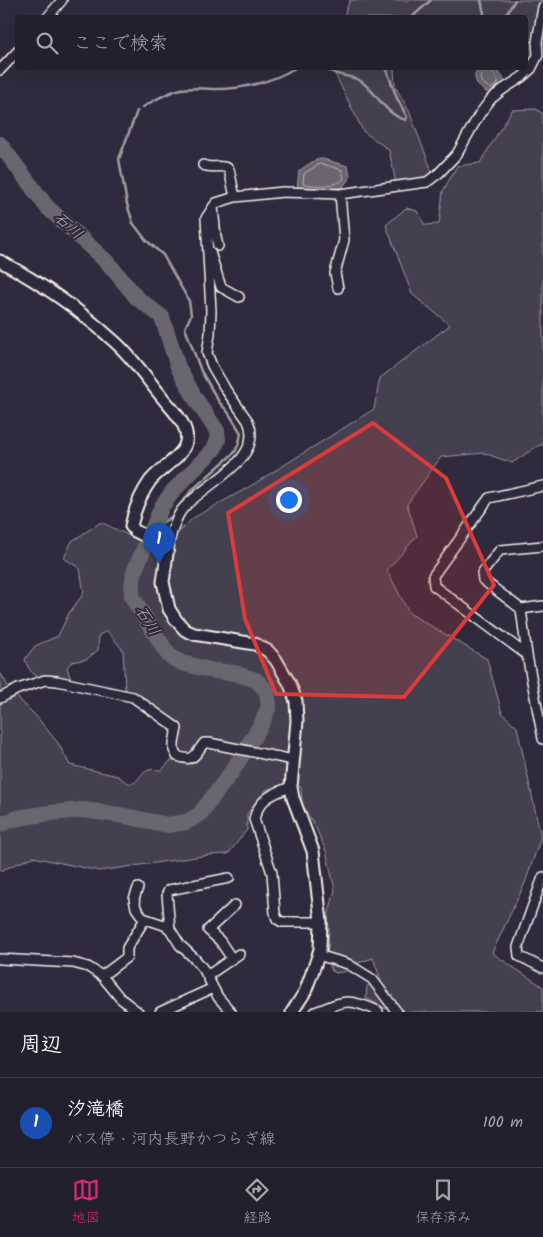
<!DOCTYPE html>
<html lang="ja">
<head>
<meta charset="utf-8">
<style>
	:root { --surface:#23202e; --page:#2f2d3a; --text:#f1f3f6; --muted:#a3a3aa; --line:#403e4a; --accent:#db2777 }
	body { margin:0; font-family:Kalam,"Klee One",sans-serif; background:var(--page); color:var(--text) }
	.you { position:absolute; left:288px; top:499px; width:18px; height:18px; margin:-12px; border:4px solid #fff; border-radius:50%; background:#1a73e8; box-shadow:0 0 0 8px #1a73e833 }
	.badge { display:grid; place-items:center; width:32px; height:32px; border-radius:50%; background:var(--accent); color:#fff; font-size:16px; font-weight:700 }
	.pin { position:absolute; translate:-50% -41px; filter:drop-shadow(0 1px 2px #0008) }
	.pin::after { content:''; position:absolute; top:26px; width:18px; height:15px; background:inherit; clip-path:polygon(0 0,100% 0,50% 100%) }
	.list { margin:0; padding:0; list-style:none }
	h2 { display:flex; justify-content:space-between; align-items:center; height:65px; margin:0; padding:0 20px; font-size:21px }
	h2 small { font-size:16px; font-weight:400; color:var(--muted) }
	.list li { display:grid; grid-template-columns:32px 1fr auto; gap:15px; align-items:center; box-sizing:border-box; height:90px; padding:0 20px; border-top:1px solid var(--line) }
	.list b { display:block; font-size:19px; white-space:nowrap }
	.list p { margin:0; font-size:16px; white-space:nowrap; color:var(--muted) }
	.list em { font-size:16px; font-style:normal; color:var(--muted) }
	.icon { flex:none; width:28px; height:28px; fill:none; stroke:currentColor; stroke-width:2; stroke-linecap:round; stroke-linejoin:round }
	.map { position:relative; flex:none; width:543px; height:1012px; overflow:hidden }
	.search { position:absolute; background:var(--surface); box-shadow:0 5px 20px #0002; left:15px; right:15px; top:15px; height:55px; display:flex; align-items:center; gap:12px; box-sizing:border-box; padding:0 18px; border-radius:5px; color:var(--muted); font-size:19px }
	.sheet { height:155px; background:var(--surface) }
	nav { display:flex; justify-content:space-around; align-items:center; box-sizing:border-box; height:70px; border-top:1px solid var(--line); background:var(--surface); font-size:14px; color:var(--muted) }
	nav a { display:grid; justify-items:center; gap:2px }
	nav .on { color:var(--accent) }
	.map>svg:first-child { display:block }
	.green { fill:#454050; stroke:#9c989c }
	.water { fill:#6a6670; stroke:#a19ea0 }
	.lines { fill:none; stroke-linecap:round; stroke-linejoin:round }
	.shore { stroke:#bdb9b8; stroke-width:1 }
	.stream { stroke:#a19ea0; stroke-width:2.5 }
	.river { stroke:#6a6670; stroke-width:16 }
	.minor-casing { stroke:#f4f1e8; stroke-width:12 }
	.major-casing { stroke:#f4f1e8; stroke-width:15 }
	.minor { stroke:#2f2a3d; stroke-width:9 }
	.major { stroke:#2f2a3d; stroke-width:11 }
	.marked { fill:#d93c3b; fill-opacity:0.2; stroke:#d93c3b; stroke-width:4; stroke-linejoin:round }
	.labels { text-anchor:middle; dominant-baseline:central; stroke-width:4; stroke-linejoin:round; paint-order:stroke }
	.water-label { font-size:16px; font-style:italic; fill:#b6b2b2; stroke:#2f2a3d }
</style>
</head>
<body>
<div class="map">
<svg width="543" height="1012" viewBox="0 0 543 1012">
	<rect width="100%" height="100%" fill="#2f2a3d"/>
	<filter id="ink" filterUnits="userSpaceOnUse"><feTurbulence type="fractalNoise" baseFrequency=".02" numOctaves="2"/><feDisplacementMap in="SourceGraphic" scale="10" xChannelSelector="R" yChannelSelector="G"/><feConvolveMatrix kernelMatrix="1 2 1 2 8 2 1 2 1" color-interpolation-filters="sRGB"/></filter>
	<g filter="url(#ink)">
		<!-- green -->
		<path class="green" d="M350,0H543V45L538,55L526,67V18H343Z
			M332,68H394L395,86L409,111L433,174L424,180L396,183L389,150L363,131Z
			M536,109L543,114V445H539L512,463L484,453L441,457L407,504L417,536L387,570L409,613L487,659L502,713L517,727L541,837L525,883L492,953L543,987V1012H392L366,998L367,986L381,980L373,958L352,965L347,971L336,973L331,970L327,956L329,932L328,916L335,890L326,851L315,826L302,804L301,787L276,786L266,790L247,814V830L228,854L210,855L99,871L33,857L0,871V672L10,690L36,716L58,743L70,765L118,776C139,794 135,774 149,770C153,769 158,770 162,770L170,761H178L181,724L153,705L125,689L123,650L107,631L99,635L98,650L87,659L72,662L67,667L71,680C51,679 31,683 25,659L35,646L58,636L69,613L84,593L80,569L64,558L72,541L101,522L160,551L193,518L249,487L374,409L380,378L450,325L412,294L386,225L406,208L417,211L425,225L439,224L443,191L457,166L480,163L512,110Z"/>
		<!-- water -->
		<path class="water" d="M482,68H494L502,76L506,85L492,95C482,90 474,85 475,74Z
			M318,159H323L348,166L350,177L343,187L321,190L297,189L299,171L307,165Z"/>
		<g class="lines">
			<!-- shore -->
			<path class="shore" d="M483,68L480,79L482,83L491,89L499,82L492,72L491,68
				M320,164H323L342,170L344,179C336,187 314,186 303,184L304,174Z"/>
			<!-- stream -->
			<path class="stream" d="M481,0L485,18
				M411,18L431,0
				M504,18L515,0
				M326,68C338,78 351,74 362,82C378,94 385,115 406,120L407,117L397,98L386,68
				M143,107C155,100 167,92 181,89C192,87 205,89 216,89C243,89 272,82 295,68
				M137,111L119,159L127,204L133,223L146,240L163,255L189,301L191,315L185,328L201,371L219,402L228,412L241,433L239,443L235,452L191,491L171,517L152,529"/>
			<!-- river -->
			<path class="river" d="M0,144L47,207L108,263L137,298L162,317L178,367L195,398L217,431L218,440L214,449L173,491L162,506L134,572L132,589V597L169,656L182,663L214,671L234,673L256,680L267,691L269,706L262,723L233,770L215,794L199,815L186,822L168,825L120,815L83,810L49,813L18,818L0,824"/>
			<defs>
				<path id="minor" d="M47,18L62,0
					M0,70L18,51
					M203,165C211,169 221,164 229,169L235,197
					M213,207L216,237L218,246
					M210,252L221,287L239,297
					M338,288L335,273L344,240L340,194
					M543,546L500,550L482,573L483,580L521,609L527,655L543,739
					M168,547C171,535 174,521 181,511C200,485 266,461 248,421L226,390L212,366L207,353L210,334L211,311L206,218L216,203L235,197L283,192L340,194L427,182L439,173L457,154L479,115L491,99L502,90L522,77L531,69L538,55L537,42L543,7
					M521,609L543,606
					M527,655L434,586L433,576L489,498L543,486
					M0,698L18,689L45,680L57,681L133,697L177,728L174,743V750L177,756C195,763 195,754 204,743H209L293,760
					M291,787C273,793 259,799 254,819L272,873L275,913L277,919L282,922H321
					M543,877L518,947L519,956L543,968
					M138,888L134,899L136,908L143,918L164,925L170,929L180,945L196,960L204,970L218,997L231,1012
					M170,929L167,894L169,890L229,878
					M318,955L348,964L372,979L397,1012
					M0,959L73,963L88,967L102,976L120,998L138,1012
					M232,959L220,941L208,930L235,905
					M102,976L127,957V948L145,919
					M207,976L239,954
					M160,1012L213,988
					M315,1012C345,1001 346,997 378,1011"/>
				<path id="major" d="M0,261C41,283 80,310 115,342C133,358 147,379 162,397C171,409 190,425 186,442C183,457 159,469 150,481C141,494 134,511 131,526L135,531L168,547L163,582L169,609L176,620L185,630L194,634L255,644L268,651L276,660L290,684L296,701L297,721L291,787L293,798L313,851L321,922L320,949L317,959L305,992L292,1012"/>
			</defs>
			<!-- minor casing -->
			<use href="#minor" class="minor-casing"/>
			<!-- major casing -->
			<use href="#major" class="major-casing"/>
			<!-- minor -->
			<use href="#minor" class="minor"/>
			<!-- major -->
			<use href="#major" class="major"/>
		</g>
	</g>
	<!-- marked area -->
	<path class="marked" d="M373,423L446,478L494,585L404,697L276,694L245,619L228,513Z"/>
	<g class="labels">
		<!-- water labels -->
		<g class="water-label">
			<text transform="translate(68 226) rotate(43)">石川</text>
			<text transform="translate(147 621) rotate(58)">石川</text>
		</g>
	</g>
</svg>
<div class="you"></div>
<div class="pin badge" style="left:159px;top:564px;background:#1a4fb4">1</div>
<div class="search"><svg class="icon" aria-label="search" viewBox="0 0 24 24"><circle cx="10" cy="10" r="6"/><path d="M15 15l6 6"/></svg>ここで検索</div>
</div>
<section class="sheet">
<h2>周辺<small></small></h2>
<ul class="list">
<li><span class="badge" style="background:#1a4fb4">1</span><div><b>汐滝橋</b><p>バス停 · 河内長野かつらぎ線</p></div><em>100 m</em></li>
</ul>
</section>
<nav>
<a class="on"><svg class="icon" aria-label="map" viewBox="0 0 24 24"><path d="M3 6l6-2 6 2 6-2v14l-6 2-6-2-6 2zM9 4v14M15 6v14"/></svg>地図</a>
<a><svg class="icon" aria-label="directions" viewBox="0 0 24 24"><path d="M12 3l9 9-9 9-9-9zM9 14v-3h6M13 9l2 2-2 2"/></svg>経路</a>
<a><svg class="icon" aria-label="saved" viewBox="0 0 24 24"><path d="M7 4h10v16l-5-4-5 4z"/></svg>保存済み</a>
</nav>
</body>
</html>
